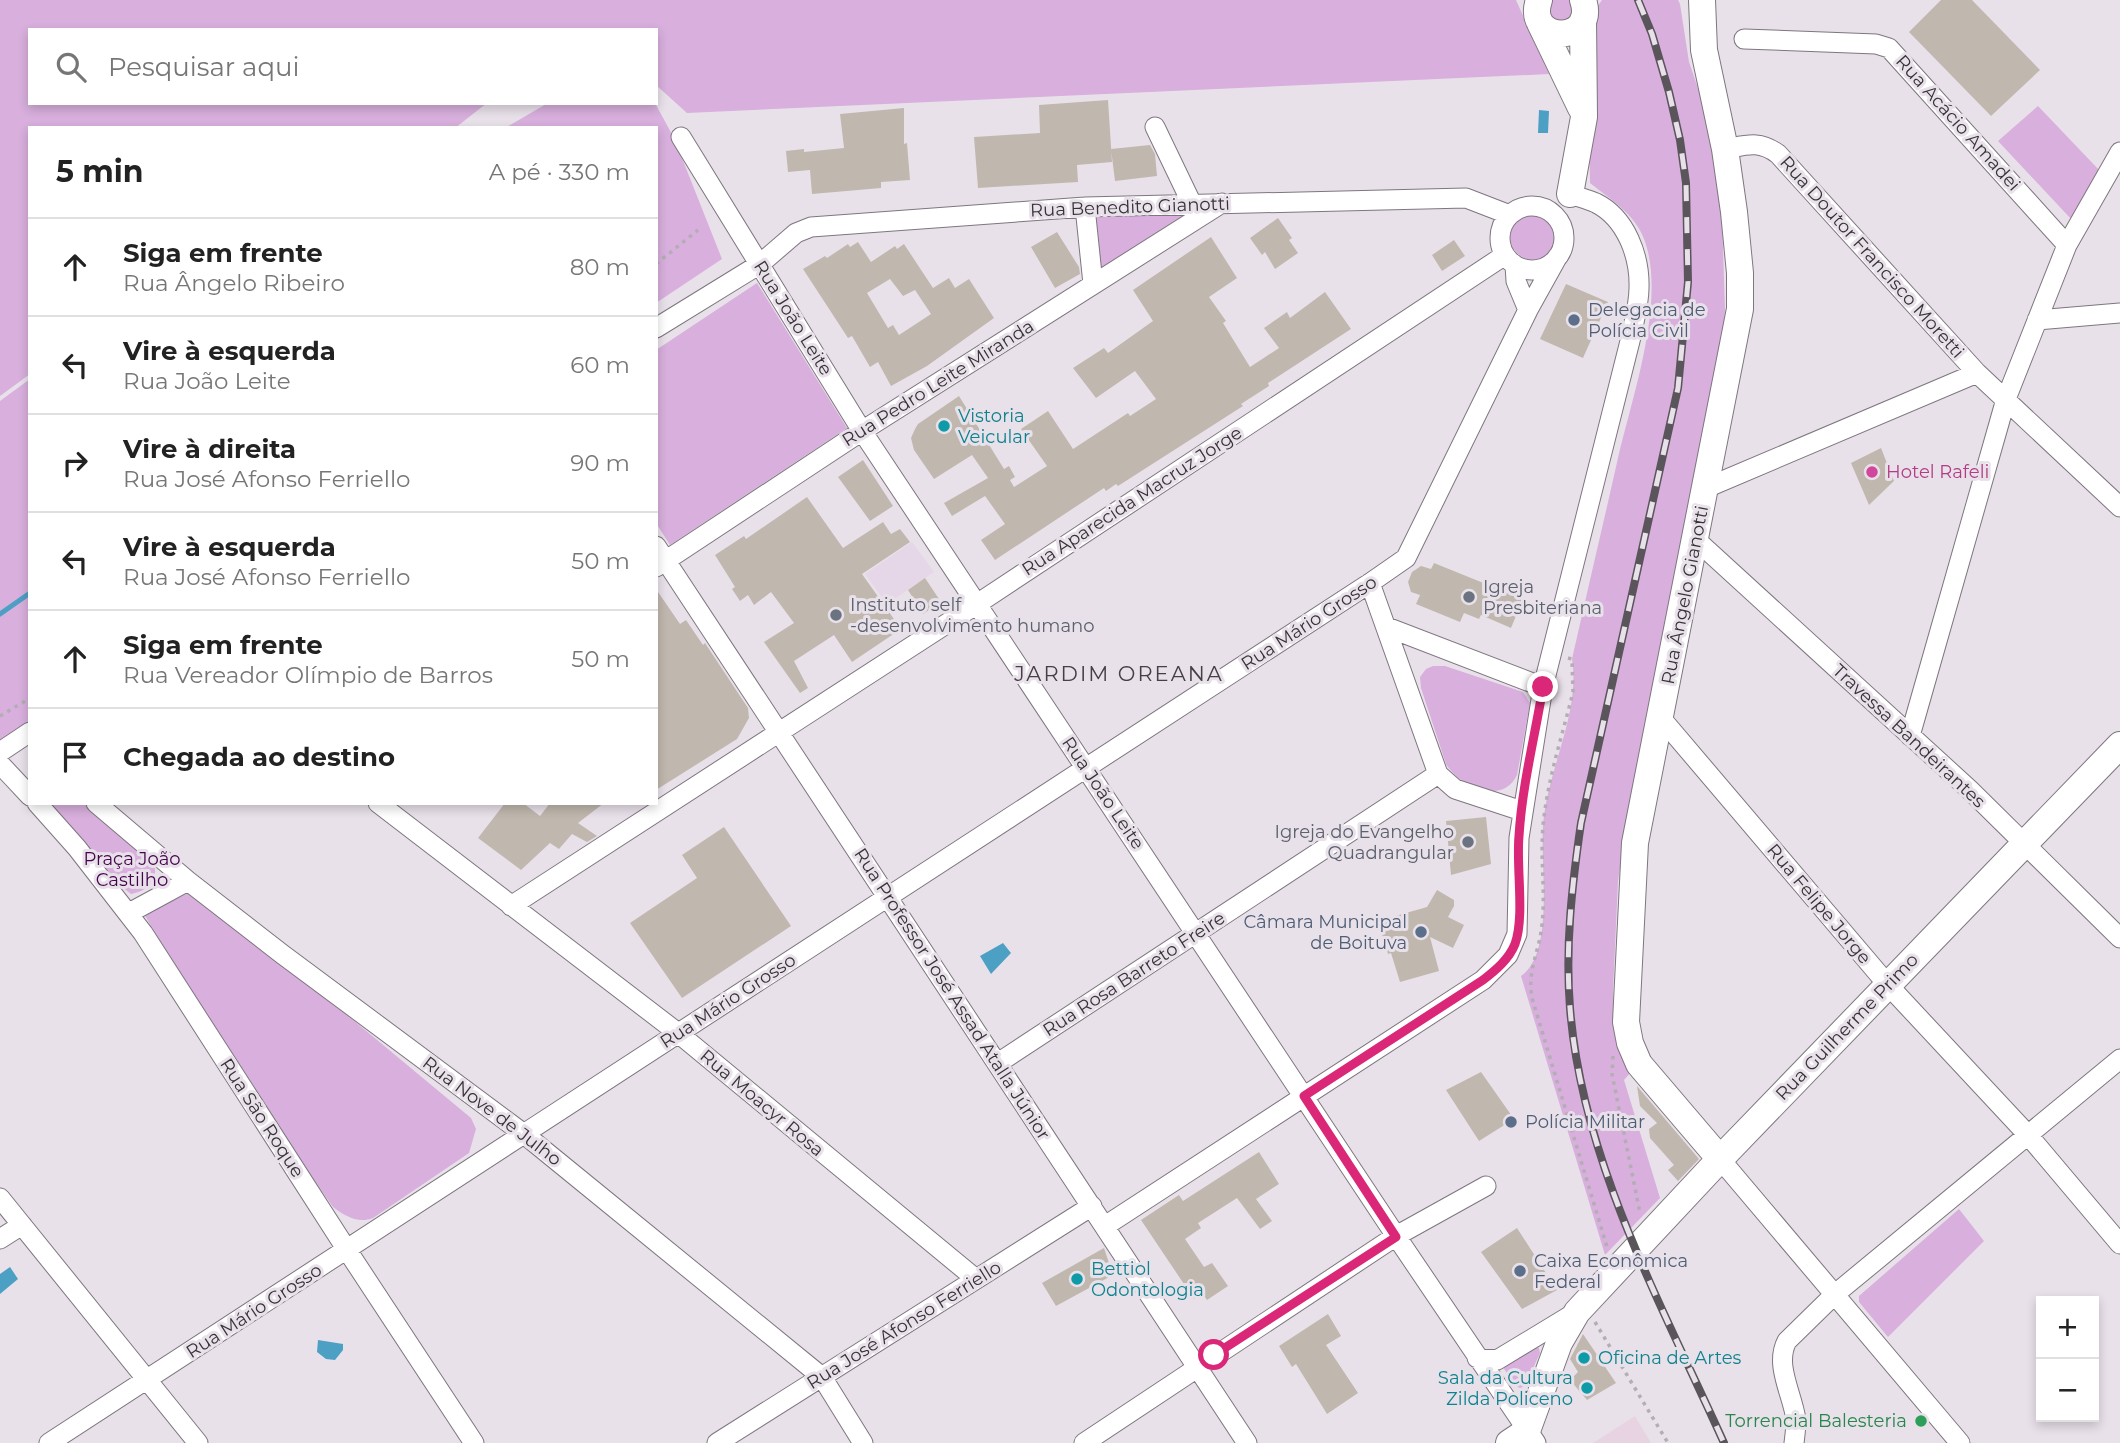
<!DOCTYPE html>
<html lang="pt">
<head>
<meta charset="utf-8">
<style>
	:root { --surface:#fff; --page:#f6f6f6; --text:#222; --muted:#767676; --line:#e0e0e0 }
	body { margin:0; font-family:Montserrat,sans-serif; background:var(--page); color:var(--text) }
	.controls { position:absolute; right:21px; bottom:21px; display:grid; overflow:hidden; border-radius:0px; box-shadow:0 4px 10px #0003 }
	.controls button { width:63px; height:63px; display:grid; place-items:center; padding:0; border:0; border-bottom:2px solid var(--line); background:var(--surface); color:var(--text); font:35px sans-serif }
	.stop { position:absolute; width:21px; height:21px; margin:-16px; border:5px solid #db2777; border-radius:50%; background:#fff }
	.stop.end { background:#db2777; border-color:#fff; box-shadow:0 2px 7px #0008 }
	.list { margin:0; padding:0; list-style:none }
	h2 { display:flex; justify-content:space-between; align-items:center; height:91px; margin:0; padding:0 28px; font-size:30px }
	h2 small { font-size:23px; font-weight:400; color:var(--muted) }
	.list li { display:grid; grid-template-columns:46px 1fr auto; gap:21px; align-items:center; box-sizing:border-box; height:98px; padding:0 28px; border-top:2px solid var(--line) }
	.list b { display:block; font-size:26px; white-space:nowrap }
	.list p { margin:0; font-size:23px; white-space:nowrap; color:var(--muted) }
	.list em { font-size:23px; font-style:normal; color:var(--muted) }
	.icon { flex:none; width:38px; height:38px; fill:none; stroke:currentColor; stroke-width:2; stroke-linecap:round; stroke-linejoin:round }
	.map { position:relative; flex:none; width:2120px; height:1443px; overflow:hidden }
	.search { position:absolute; background:var(--surface); box-shadow:0 4px 10px #0003; left:28px; top:28px; width:630px; height:77px; display:flex; align-items:center; gap:18px; box-sizing:border-box; padding:0 24px; border-radius:0px; color:var(--muted); font-size:26px }
	.panel { position:absolute; background:var(--surface); box-shadow:0 4px 10px #0003; left:28px; top:126px; width:630px; height:679px; border-radius:0px }
	.map>svg:first-child { display:block }
	.built { fill:#e5d7e7 }
	.education { fill:#e8d3e2 }
	.green { fill:#d8afdd }
	.water { fill:#4ca0c4 }
	.lines { fill:none; stroke-linecap:round; stroke-linejoin:round }
	.stream { stroke:#4ca0c4; stroke-width:5 }
	.building { fill:#c0b8ae; fill-rule:evenodd }
	.street-casing { stroke:#7e767f; stroke-width:21 }
	.secondary-casing { stroke:#7e767f; stroke-width:28 }
	.path { stroke:#b3adb4; stroke-width:3.5; stroke-dasharray:3.5 5; stroke-linecap:butt }
	.street { stroke:#fff; stroke-width:19 }
	.secondary { stroke:#fff; stroke-width:26 }
	.rail-casing { stroke:#59555a; stroke-width:8 }
	.rail { stroke:#e9e1ea; stroke-width:5; stroke-dasharray:16; stroke-linecap:butt }
	.route { stroke:#db2777; stroke-width:9 }
	.service-dot { fill:#5c6f8a; stroke:#e9e1ea; stroke-width:2.5 }
	.culture-dot { fill:#0f9aa8; stroke:#e9e1ea; stroke-width:2.5 }
	.hotel-dot { fill:#d1479c; stroke:#e9e1ea; stroke-width:2.5 }
	.worship-dot { fill:#6b7280; stroke:#e9e1ea; stroke-width:2.5 }
	.leisure-dot { fill:#2e9e5b; stroke:#e9e1ea; stroke-width:2.5 }
	.labels { text-anchor:middle; dominant-baseline:central; stroke-width:6; stroke-linejoin:round; paint-order:stroke }
	.street-label { font-size:18px; fill:#363337; stroke:#e9e1ea }
	.service-label { font-size:18px; fill:#4e5e75; stroke:#e9e1ea; text-anchor:start }
	.culture-label { font-size:18px; fill:#0d838f; stroke:#e9e1ea; text-anchor:start }
	.hotel-label { font-size:18px; fill:#b23c85; stroke:#e9e1ea; text-anchor:start }
	.worship-label { font-size:18px; fill:#5b616d; stroke:#e9e1ea; text-anchor:start }
	.park-label { font-size:18px; fill:#45054d; stroke:#e9e1ea }
	.leisure-label { font-size:18px; fill:#27864d; stroke:#e9e1ea; text-anchor:end }
	.quarter-label { font-size:21px; letter-spacing:2px; fill:#463f47; stroke:#e9e1ea }
</style>
</head>
<body>
<div class="map">
<svg width="2120" height="1443" viewBox="0 0 2120 1443">
	<rect width="100%" height="100%" fill="#e9e1ea"/>
	<!-- built -->
	<path class="built" d="M912,542L934,572L887,604L865,574Z"/>
	<!-- education -->
	<path class="education" d="M1635,1416L1651,1443H1593Z"/>
	<!-- green -->
	<path class="green" d="M0,0H1516L1549,74L687,113L656,85V30H30V103H487L455,128H30V374L0,396Z
		M1548,0H1573L1575,9L1567,21H1553L1546,4Z
		M1602,0H1678L1680,4L1689,62L1706,112L1722,218L1725,310L1723,345L1625,835L1618,881L1613,991L1614,1023L1630,1073L1624,1080L1660,1198L1605,1255L1521,976C1555,953 1540,865 1543,827C1546,772 1581,714 1572,659C1587,592 1603,525 1618,458C1632,397 1667,299 1644,239C1635,214 1610,199 1590,183L1589,134L1595,10Z
		M548,103H655L674,138L722,259L656,303V128H505Z
		M2038,106L2100,171L2072,220L1998,141Z
		M1510 236a24 24 0 1 1 48 0a24 24 0 1 1-48 0Z
		M1197,212L1099,273L1093,215Z
		M757,283L847,428L670,545L656,523V350Z
		M30,379V722L0,742V401Z
		M1433,666H1445L1523,692L1530,703L1517,775C1502,806 1460,787 1446,764L1421,688L1420,677L1426,669Z
		M48,803H85L154,864C159,881 147,891 131,894L118,884Z
		M189,893L276,956L471,1118L476,1129L469,1153L373,1218C358,1224 345,1216 333,1207L236,1070L144,914Z
		M1959,1209L1984,1241L1888,1337L1859,1302V1296Z
		M1534,1346L1539,1348L1540,1353L1525,1386L1520,1388L1516,1386L1502,1366Z"/>
	<!-- water -->
	<path class="water" d="M1539,110L1549,111L1548,133H1538Z
		M1003,943L1011,953L991,974L980,956Z
		M10,1267L18,1279L0,1294V1274Z
		M318,1340L343,1344V1350L335,1360L326,1359L317,1352Z"/>
	<g class="lines">
		<!-- stream -->
		<path class="stream" d="M0,614L30,593"/>
	</g>
	<!-- building -->
	<path class="building" d="M1941,0H1972L2040,70L1991,116L1909,32Z
		M1108,100L1112,162L1077,165L1078,182L978,188L974,137L1040,133L1039,105Z
		M904,108V144L907,143L910,180L881,182V188L812,194L810,170L788,172L786,151L804,149V152L844,148L840,114Z
		M1150,145L1155,154L1157,176L1115,181L1111,149Z
		M1278,218L1292,238L1289,240L1298,253L1275,269L1265,252L1262,255L1250,238Z
		M1057,232L1079,267L1080,274L1055,288L1031,247Z
		M1211,237L1237,278L1209,297L1226,321L1223,323L1250,367L1279,348L1264,328L1287,312L1290,318L1325,292L1351,329L1268,383L1269,386L1241,404L1243,406L1118,486L1116,484L1106,491L1104,488L995,560L981,540L1005,524L985,496L952,516L944,503L988,478L972,455L934,479L914,450L911,438L915,429L918,424L959,396L1004,469L1009,466L1015,477L1010,480L1014,487L1047,466L1021,429L1048,411L1073,449L1128,413L1130,416L1156,399L1135,371L1096,398L1073,368L1104,348L1108,353L1153,321L1133,290Z
		M1454,240L1465,256L1442,271L1432,255Z
		M858,242L871,262L895,246L897,249L904,244L933,288L949,278L955,288L969,279L994,318L927,366L891,386L878,362L870,367L852,336L848,338L803,269L825,256L827,258L848,244L850,247ZM890,279L903,296L915,290L931,314L899,335L893,325L888,328L867,293Z
		M1566,284L1608,302L1583,358L1540,339Z
		M1881,448L1894,481L1869,505L1851,463Z
		M863,460L893,506L870,521L838,477Z
		M807,497L843,548L883,522L891,534L900,529L910,542L862,574L901,629L852,662L834,635L794,661L808,688L800,693L764,642L794,623L771,592L754,605L748,595L740,601L732,589L735,587L715,555L744,536L746,539Z
		M1434,563L1523,599L1511,628L1481,615L1479,619L1464,613L1460,622L1416,604L1420,595L1411,592L1408,582L1412,572L1421,566L1431,569Z
		M925,578L941,602L923,614L908,590Z
		M656,589L680,624L686,620L703,645L705,643L748,708L749,718L737,739L656,790Z
		M505,803H523L540,816L550,803H604L578,823L597,836L587,842L572,834L559,849L550,843L521,870L478,838Z
		M1486,817L1491,864L1451,875L1446,821Z
		M724,827L791,926L682,998L630,923L697,878L682,855Z
		M1437,890L1454,900V906L1448,917L1464,925L1453,948L1430,937L1439,971L1400,982L1391,953L1388,954L1378,921L1427,907Z
		M1481,1072L1514,1119L1479,1141L1446,1090Z
		M1637,1086L1699,1159L1678,1181L1668,1170L1674,1165L1650,1138L1649,1129L1657,1123L1640,1106Z
		M1259,1152L1279,1184L1256,1199L1272,1221L1260,1229L1237,1198L1198,1223L1201,1228L1185,1239L1204,1267L1212,1263L1228,1286L1207,1300L1202,1293L1194,1299L1141,1220L1179,1195L1183,1201Z
		M1517,1228L1557,1290L1522,1309L1481,1252Z
		M1104,1248L1113,1275L1056,1306L1042,1283Z
		M1328,1314L1341,1336L1326,1345L1358,1393L1327,1414L1296,1364L1292,1367L1279,1346Z
		M1583,1334L1616,1383L1587,1400L1570,1380L1578,1372L1570,1359Z"/>
	<g class="lines">
		<defs>
			<path id="street" d="M1744,39L1876,44L1889,48L2067,245
				M1155,127L1192,204
				M681,137L862,431L1396,1236L1536,1443
				M1725,149C1747,145 1759,140 1778,154L1977,373L2120,507
				M1500 238a32 32 0 1 1 64 0a32 32 0 1 1-64 0Z
				M1085,207L1093,284
				M1515,265L1516,281L1528,310
				M2037,320L2120,313
				M656,328L760,264L796,233L811,227L1085,207L1466,198L1510,215
				M1706,488L1977,373
				M1694,538L1970,790L2120,938
				M656,546L1247,1443
				M656,567L862,431L1222,203
				M1370,583L1438,774L1455,789L1522,811
				M1387,627L1543,687
				M1661,718L1888,985L2028,1135L2120,1244
				M1910,736L2006,399L2067,245L2120,152
				M0,752L30,732
				M0,764L30,796
				M37,803L77,848L143,933L347,1250L474,1443
				M96,803L188,881L282,954L524,1134L822,1377L863,1443
				M378,803L678,1033L976,1279
				M511,906L977,604L1505,255
				M129,913L188,881
				M998,1063L1438,774
				M1720,1159L1960,1443
				M0,1198L198,1443
				M1105,1226L1483,980L1508,955L1517,934L1519,838L1543,687L1631,337C1634,321 1639,304 1639,288C1640,256 1626,218 1596,203C1587,199 1578,197 1570,194
				M0,1239L22,1225
				M1477,1358L1497,1360L1573,1314
				M49,1443L1370,583L1406,558L1528,310L1558,256
				M717,1443L1092,1206
				M1084,1443L1396,1236L1486,1186
				M1794,1443C1795,1435 1796,1428 1796,1420C1793,1395 1774,1365 1787,1341L1834,1295L2120,1059"/>
			<path id="secondary" d="M1539,0C1524,44 1598,45 1583,0
				M1702,0L1704,50L1725,149L1734,212L1740,273V309L1635,843L1626,1022L1630,1043L1639,1064L1720,1159
				M1540,23L1581,108
				M1570,194L1584,117L1583,20
				M1509,1443L1527,1431L1559,1343L1577,1312L1720,1159L2120,745"/>
		</defs>
		<!-- street casing -->
		<use href="#street" class="street-casing"/>
		<!-- secondary casing -->
		<use href="#secondary" class="secondary-casing"/>
		<!-- path -->
		<path class="path" d="M656,264L698,230
			M1568,658L1572,659L1573,692C1563,733 1549,775 1544,817C1539,853 1546,889 1542,925C1539,953 1527,970 1532,998L1607,1247
			M0,716L30,698
			M1613,1056L1612,1074L1640,1213
			M1595,1322L1668,1443"/>
		<!-- street -->
		<use href="#street" class="street"/>
		<!-- secondary -->
		<use href="#secondary" class="secondary"/>
		<defs>
			<path id="rail" d="M1638,0L1652,34L1669,92L1680,140L1686,183L1688,282L1678,388L1581,823C1572,885 1565,946 1570,1008C1582,1162 1662,1305 1724,1443"/>
		</defs>
		<!-- rail casing -->
		<use href="#rail" class="rail-casing"/>
		<!-- rail -->
		<use href="#rail" class="rail"/>
	</g>
	<g class="lines">
		<!-- route -->
		<path class="route" d="M1214,1355L1396,1237L1304,1096L1483,980C1496,970 1509,959 1515,944C1525,916 1516,867 1519,836C1522,786 1535,736 1543,687"/>
	</g>
	<!-- markers -->
	<g class="service-dot">
		<circle cx="1574" cy="320" r="7"/>
		<circle cx="1421" cy="932" r="7"/>
		<circle cx="1511" cy="1122" r="7"/>
		<circle cx="1520" cy="1271" r="7"/>
	</g>
	<g class="culture-dot">
		<circle cx="944" cy="426" r="7"/>
		<circle cx="1077" cy="1279" r="7"/>
		<circle cx="1584" cy="1358" r="7"/>
		<circle cx="1587" cy="1388" r="7"/>
	</g>
	<circle class="hotel-dot" cx="1872" cy="472" r="7"/>
	<g class="worship-dot">
		<circle cx="1469" cy="597" r="7"/>
		<circle cx="836" cy="615" r="7"/>
		<circle cx="1468" cy="842" r="7"/>
	</g>
	<circle class="leisure-dot" cx="1921" cy="1421" r="7"/>
	<g class="labels">
		<!-- street labels -->
		<g class="street-label">
			<text transform="translate(1958 123) rotate(48)">Rua Acácio Amadei</text>
			<text transform="translate(1130 207) rotate(-2)">Rua Benedito Gianotti</text>
			<text transform="translate(1872 257) rotate(48)">Rua Doutor Francisco Moretti</text>
			<text transform="translate(793 318) rotate(58)">Rua João Leite</text>
			<text transform="translate(938 383) rotate(-32)">Rua Pedro Leite Miranda</text>
			<text transform="translate(1132 501) rotate(-33)">Rua Aparecida Macruz Jorge</text>
			<text transform="translate(1685 595) rotate(-79)">Rua Ângelo Gianotti</text>
			<text transform="translate(1309 623) rotate(-33)">Rua Mário Grosso</text>
			<text transform="translate(1909 736) rotate(43)">Travessa Bandeirantes</text>
			<text transform="translate(1103 793) rotate(56)">Rua João Leite</text>
			<text transform="translate(1819 904) rotate(50)">Rua Felipe Jorge</text>
			<text transform="translate(1134 974) rotate(-33)">Rua Rosa Barreto Freire</text>
			<text transform="translate(952 994) rotate(57)">Rua Professor José Assad Atalla Júnior</text>
			<text transform="translate(728 1001) rotate(-33)">Rua Mário Grosso</text>
			<text transform="translate(1847 1027) rotate(-46)">Rua Guilherme Primo</text>
			<text transform="translate(762 1103) rotate(40)">Rua Moacyr Rosa</text>
			<text transform="translate(492 1111) rotate(37)">Rua Nove de Julho</text>
			<text transform="translate(262 1118) rotate(57)">Rua São Roque</text>
			<text transform="translate(254 1311) rotate(-33)">Rua Mário Grosso</text>
			<text transform="translate(904 1325) rotate(-32)">Rua José Afonso Ferriello</text>
		</g>
		<!-- service labels -->
		<g class="service-label">
			<text x="1588" y="310">Delegacia de<tspan x="1588" dy="21">Polícia Civil</tspan></text>
			<text x="1407" y="922" text-anchor="end">Câmara Municipal<tspan x="1407" dy="21">de Boituva</tspan></text>
			<text x="1525" y="1122">Polícia Militar</text>
			<text x="1534" y="1261">Caixa Econômica<tspan x="1534" dy="21">Federal</tspan></text>
		</g>
		<!-- culture labels -->
		<g class="culture-label">
			<text x="958" y="416">Vistoria<tspan x="958" dy="21">Veicular</tspan></text>
			<text x="1091" y="1269">Bettiol<tspan x="1091" dy="21">Odontologia</tspan></text>
			<text x="1598" y="1358">Oficina de Artes</text>
			<text x="1573" y="1378" text-anchor="end">Sala da Cultura<tspan x="1573" dy="21">Zilda Policeno</tspan></text>
		</g>
		<!-- hotel labels -->
		<g class="hotel-label">
			<text x="1886" y="472">Hotel Rafeli</text>
		</g>
		<!-- worship labels -->
		<g class="worship-label">
			<text x="1483" y="587">Igreja<tspan x="1483" dy="21">Presbiteriana</tspan></text>
			<text x="850" y="605">Instituto self<tspan x="850" dy="21">-desenvolvimento humano</tspan></text>
			<text x="1454" y="832" text-anchor="end">Igreja do Evangelho<tspan x="1454" dy="21">Quadrangular</tspan></text>
		</g>
		<!-- park labels -->
		<g class="park-label">
			<text x="132" y="859">Praça João<tspan x="132" dy="21">Castilho</tspan></text>
		</g>
		<!-- leisure labels -->
		<g class="leisure-label">
			<text x="1907" y="1421">Torrencial Balesteria</text>
		</g>
		<!-- quarter labels -->
		<g class="quarter-label">
			<text x="1119" y="673">JARDIM OREANA</text>
		</g>
	</g>
</svg>
<div class="controls">
<button>+</button>
<button>−</button>
</div>
<div class="stop" style="left:1214px;top:1355px"></div>
<div class="stop end" style="left:1543px;top:687px"></div>
<div class="search"><svg class="icon" aria-label="search" viewBox="0 0 24 24"><circle cx="10" cy="10" r="6"/><path d="M15 15l6 6"/></svg>Pesquisar aqui</div>
<section class="panel">
<h2>5 min<small>A pé · 330 m</small></h2>
<ul class="list">
<li><svg class="icon" aria-label="ahead" viewBox="0 0 24 24"><path d="M12 20V5M6 11l6-6 6 6"/></svg><div><b>Siga em frente</b><p>Rua Ângelo Ribeiro</p></div><em>80 m</em></li>
<li><svg class="icon" aria-label="left" viewBox="0 0 24 24"><path d="M17 20v-9H6M10 6l-5 5 5 5"/></svg><div><b>Vire à esquerda</b><p>Rua João Leite</p></div><em>60 m</em></li>
<li><svg class="icon" aria-label="right" viewBox="0 0 24 24"><path d="M7 20v-9h11M14 6l5 5-5 5"/></svg><div><b>Vire à direita</b><p>Rua José Afonso Ferriello</p></div><em>90 m</em></li>
<li><svg class="icon" aria-label="left" viewBox="0 0 24 24"><path d="M17 20v-9H6M10 6l-5 5 5 5"/></svg><div><b>Vire à esquerda</b><p>Rua José Afonso Ferriello</p></div><em>50 m</em></li>
<li><svg class="icon" aria-label="ahead" viewBox="0 0 24 24"><path d="M12 20V5M6 11l6-6 6 6"/></svg><div><b>Siga em frente</b><p>Rua Vereador Olímpio de Barros</p></div><em>50 m</em></li>
<li><svg class="icon" aria-label="arrive" viewBox="0 0 24 24"><path d="M6 21V4h12l-3 4 3 4H6"/></svg><div><b>Chegada ao destino</b></div></li>
</ul>
</section>
</div>
</body>
</html>
